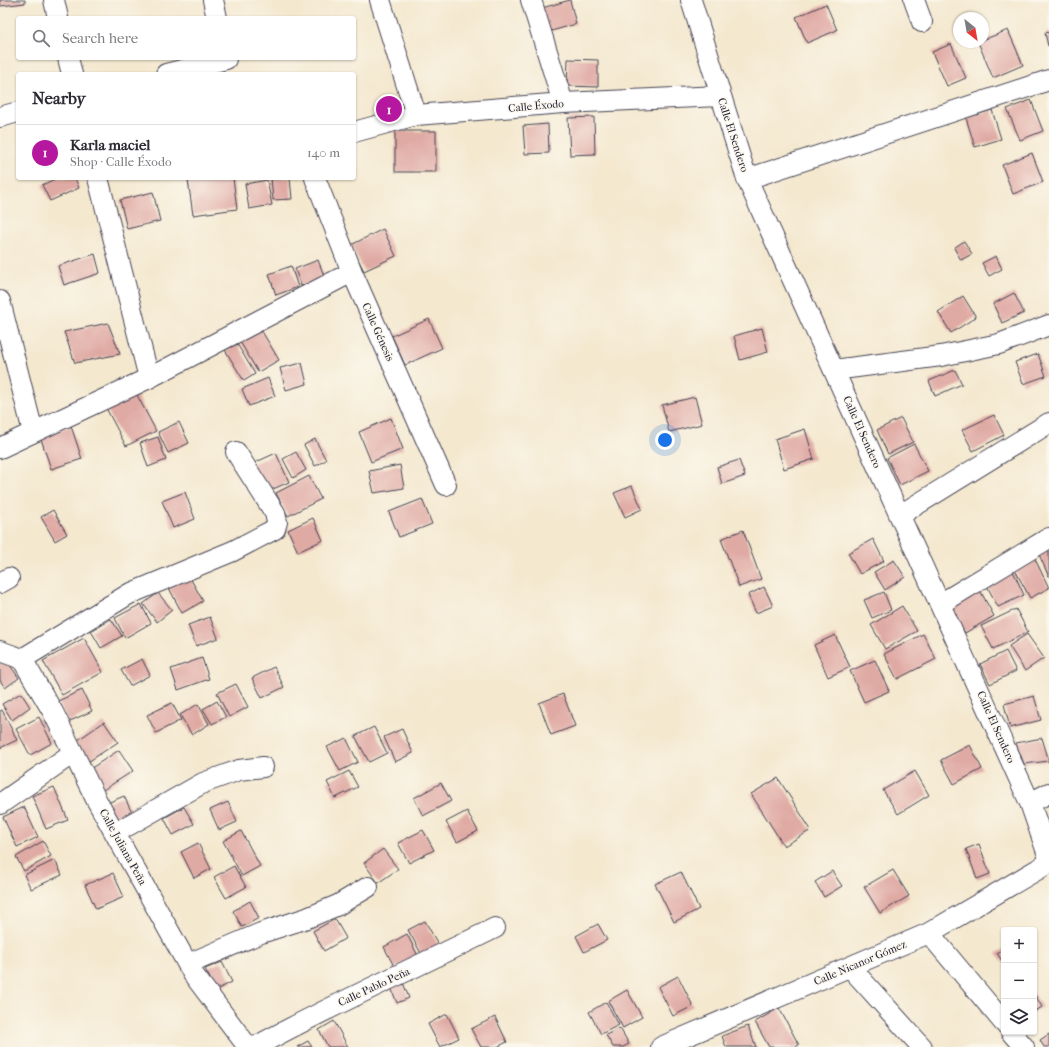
<!DOCTYPE html>
<html lang="en">
<head>
<meta charset="utf-8">
<style>
	:root { --surface:#fff; --page:#f7f7f7; --text:#2b2b33; --muted:#7c7c81; --line:#e1e1e2; --accent:#b5179e }
	body { margin:0; font-family:"IM FELL French Canon",serif; background:var(--page); color:var(--text) }
	.controls { position:absolute; right:12px; bottom:12px; display:grid; overflow:hidden; border-radius:4px; box-shadow:0 1px 3px #0004 }
	.controls button { width:36px; height:36px; display:grid; place-items:center; padding:0; border:0; border-bottom:1px solid var(--line); background:var(--surface); color:var(--text); font:20px sans-serif }
	.compass { position:absolute; left:953px; top:12px; width:36px; height:36px; border-radius:50%; background:var(--surface); box-shadow:0 1px 3px #0004; rotate:149deg }
	.you { position:absolute; left:665px; top:440px; width:14px; height:14px; margin:-10px; border:3px solid #fff; border-radius:50%; background:#1a73e8; box-shadow:0 0 0 6px #1a73e833 }
	.badge { display:grid; place-items:center; width:26px; height:26px; border-radius:50%; background:var(--accent); color:#fff; font-size:13px; font-weight:700 }
	.pin { position:absolute; translate:-50% -50%; border:2px solid #fff; box-shadow:0 1px 4px #0006 }
	.list { margin:0; padding:0; list-style:none }
	h2 { display:flex; justify-content:space-between; align-items:center; height:52px; margin:0; padding:0 16px; font-size:17px }
	h2 small { font-size:13px; font-weight:400; color:var(--muted) }
	.list li { display:grid; grid-template-columns:26px 1fr auto; gap:12px; align-items:center; box-sizing:border-box; height:56px; padding:0 16px; border-top:1px solid var(--line) }
	.list b { display:block; font-size:15px; white-space:nowrap }
	.list p { margin:0; font-size:13px; white-space:nowrap; color:var(--muted) }
	.list em { font-size:13px; font-style:normal; color:var(--muted) }
	.icon { flex:none; width:22px; height:22px; fill:none; stroke:currentColor; stroke-width:2; stroke-linecap:round; stroke-linejoin:round }
	.map { position:relative; flex:none; width:1049px; height:1047px; overflow:hidden }
	.search { position:absolute; background:var(--surface); box-shadow:0 1px 3px #0004; left:16px; top:16px; width:340px; height:44px; display:flex; align-items:center; gap:10px; box-sizing:border-box; padding:0 14px; border-radius:4px; color:var(--muted); font-size:15px }
	.panel { position:absolute; background:var(--surface); box-shadow:0 1px 3px #0004; left:16px; top:72px; width:340px; height:108px; border-radius:4px }
	.map>svg:first-child { display:block }
	.building { fill:#e0aaa4 }
	.lines { fill:none; stroke-linecap:round; stroke-linejoin:round }
	.minor-casing { stroke:#424051; stroke-width:22 }
	.minor { stroke:#fff; stroke-width:20 }
	.labels { text-anchor:middle; dominant-baseline:central; stroke-width:3; stroke-linejoin:round; paint-order:stroke }
	.street-label { font-size:11px; fill:#22223b; stroke:#fbf7ec }
</style>
</head>
<body>
<div class="map">
<svg width="1049" height="1047" viewBox="0 0 1049 1047">
	<rect width="100%" height="100%" fill="#fbf7ec"/>
	<filter id="ink" filterUnits="userSpaceOnUse"><feTurbulence type="fractalNoise" baseFrequency=".025" numOctaves="2"/><feDisplacementMap in="SourceGraphic" scale="8" xChannelSelector="R" yChannelSelector="G"/><feConvolveMatrix kernelMatrix="1 2 1 2 8 2 1 2 1" color-interpolation-filters="sRGB"/></filter>
	<filter id="wash" filterUnits="userSpaceOnUse"><feTurbulence type="fractalNoise" baseFrequency=".012" numOctaves="4" result="noise"/><feDisplacementMap in="SourceGraphic" scale="16" xChannelSelector="R" yChannelSelector="G"/><feGaussianBlur stdDeviation="0.9" result="paint"/><feColorMatrix in="noise" values="0 0 0 0 0 0 0 0 0 0 0 0 0 0 0 0 0 1.4 0 .05"/><feComposite in="paint" operator="in"/></filter>
	<g filter="url(#wash)">
		<rect width="100%" height="100%" fill="#f4e8cf"/>
		<g id="blocks">
			<!-- building -->
			<path class="building" d="M0,0H25V3L1,6Z
				M570,0L576,24L548,32L542,8Z
				M826,4L837,30L807,43L796,17Z
				M1008,30L1023,65L993,78L978,42Z
				M1049,32V46H1048L1045,33Z
				M951,44L966,78L947,86L932,52Z
				M568,59L598,60V87L567,86Z
				M1031,100L1043,131L1020,140L1007,109Z
				M992,110L1001,139L975,147L966,118Z
				M594,117L595,154L570,155L568,118Z
				M548,124L549,153L525,154L523,126Z
				M395,131H436V172H395Z
				M1032,153L1043,182L1013,194L1002,165Z
				M57,178H75L79,188L50,201L42,185Z
				M204,178H233L237,209L193,215L188,180Z
				M271,178H290L292,199L273,200Z
				M267,180L272,205L249,209L245,184Z
				M153,192L160,221L127,229L120,200Z
				M383,229L396,256L364,271L351,245Z
				M964,241L972,254L961,260L954,248Z
				M95,254L100,273L64,285L58,266Z
				M996,256L1002,269L989,276L982,263Z
				M318,260L325,278L301,286L295,269Z
				M291,266L298,287L276,295L269,274Z
				M1014,293L1024,313L1002,323L993,304Z
				M963,296L976,317L951,333L938,312Z
				M429,319L442,348L405,365L392,336Z
				M108,323L120,354L75,363L64,332Z
				M260,328L279,360L258,372L239,340Z
				M762,328L768,352L740,360L734,336Z
				M237,344L255,374L244,381L225,350Z
				M1038,354L1046,376L1023,384L1015,362Z
				M302,363L307,384L286,390L280,368Z
				M955,370L962,384L935,396L929,381Z
				M268,378L275,396L249,406L242,389Z
				M136,393L156,431L126,446L106,408Z
				M695,397L702,424L669,432L662,405Z
				M994,415L1004,435L973,451L962,430Z
				M391,418L403,449L371,462L359,432Z
				M901,418L913,442L888,454L877,430Z
				M179,422L189,443L168,453L158,432Z
				M71,426L82,459L51,469L40,436Z
				M805,429L814,459L784,469L775,439Z
				M158,437L166,460L148,467L140,443Z
				M315,439L326,460L315,466L304,445Z
				M914,444L928,471L900,485L887,458Z
				M296,452L306,470L293,478L283,459Z
				M276,453L289,482L264,493L252,464Z
				M739,460L745,476L722,484L717,467Z
				M400,465L404,488L374,493L369,471Z
				M309,476L321,499L288,516L276,493Z
				M632,486L642,509L625,517L614,493Z
				M185,492L195,519L173,528L162,501Z
				M422,499L432,524L399,537L389,512Z
				M53,510L67,534L55,541L41,517Z
				M313,518L323,540L298,552L288,530Z
				M743,530L761,579L739,587L721,539Z
				M873,539L884,561L860,574L848,553Z
				M1049,547V577L1038,552Z
				M1034,557L1049,588L1030,598L1014,568Z
				M894,560L905,577L885,590L874,572Z
				M1012,569L1024,595L998,607L985,582Z
				M189,576L203,601L182,613L169,588Z
				M977,585L994,616L965,633L947,602Z
				M764,587L773,606L756,613L748,595Z
				M884,592L891,610L872,618L864,600Z
				M158,593L172,610L157,622L143,604Z
				M141,604L151,623L125,638L115,618Z
				M902,606L917,631L885,649L871,625Z
				M1016,609L1028,632L993,649L981,626Z
				M210,617L218,638L196,646L188,625Z
				M111,619L122,636L101,648L91,631Z
				M923,634L936,659L897,679L884,654Z
				M1027,634L1044,658L1025,671L1009,646Z
				M835,635L850,667L828,677L814,645Z
				M84,638L103,672L62,695L43,661Z
				M1006,651L1016,671L990,684L980,664Z
				M5,658L19,678L5,688L0,680V662Z
				M202,658L209,679L178,690L171,669Z
				M142,659L150,675L130,686L121,670Z
				M875,660L889,691L864,702L850,671Z
				M274,667L284,687L262,698L252,678Z
				M236,684L248,707L229,717L217,693Z
				M82,690L92,711L68,722L58,701Z
				M21,693L30,707L12,720L2,704Z
				M563,694L575,726L551,735L539,703Z
				M1034,696L1041,720L1010,728L1004,704Z
				M217,701L226,717L212,724L203,709Z
				M172,703L181,720L156,733L147,715Z
				M198,704L209,724L192,735L180,715Z
				M2,710L17,740L0,748V711Z
				M39,717L52,743L30,755L16,729Z
				M104,722L118,742L88,762L75,742Z
				M374,727L387,753L369,762L355,736Z
				M402,729L413,753L395,762L384,737Z
				M346,738L358,762L340,771L327,747Z
				M1042,738L1049,761L1024,764L1016,743Z
				M970,745L982,769L954,784L941,760Z
				M119,750L133,771L103,790L90,769Z
				M349,771L358,787L335,798L327,782Z
				M915,771L929,795L898,814L883,790Z
				M778,778L811,830L784,846L751,794Z
				M441,783L451,801L423,816L414,798Z
				M54,787L68,820L46,829L32,796Z
				M124,796L132,813L113,821L105,804Z
				M228,802L237,822L219,830L210,810Z
				M24,807L38,837L17,847L3,817Z
				M184,807L194,824L173,835L164,818Z
				M467,811L478,831L457,842L446,822Z
				M423,830L434,850L409,863L398,843Z
				M241,831L260,866L242,876L223,841Z
				M43,841L51,856L24,871L16,857Z
				M198,843L211,869L194,878L181,852Z
				M979,844L990,874L977,879L966,849Z
				M383,849L398,869L378,883L364,863Z
				M55,860L62,875L31,889L24,875Z
				M234,866L246,887L226,898L214,877Z
				M893,870L909,896L880,913L864,887Z
				M832,871L842,886L824,897L815,882Z
				M681,872L699,909L674,922L655,884Z
				M113,873L124,897L96,909L85,885Z
				M250,901L259,918L242,927L233,911Z
				M335,919L346,938L324,951L313,931Z
				M425,921L439,946L422,955L408,930Z
				M598,924L607,940L584,952L576,936Z
				M407,934L418,956L395,968L384,947Z
				M1004,949V964L997,953Z
				M222,962L232,982L216,990L205,969Z
				M678,976L693,1006L673,1016L658,987Z
				M402,980L409,998L397,1003L390,985Z
				M627,990L642,1017L623,1028L608,1001Z
				M1034,993L1042,1007L1034,1012Z
				M606,1002L619,1025L601,1034L589,1012Z
				M779,1008L799,1045L795,1047H769L755,1022Z
				M447,1014L459,1038L440,1047L428,1024Z
				M495,1017L507,1042L497,1047H481L471,1029Z
				M334,1021L348,1047H328L319,1030Z
				M748,1026L756,1047H726L722,1036Z
				M620,1028L629,1044L623,1047H613L606,1035Z
				M1049,1034V1047H1044L1040,1040Z
				M308,1041L312,1047H297Z"/>
		</g>
	</g>
	<g filter="url(#ink)">
		<use href="#blocks" fill-opacity="0" stroke="#424051" stroke-width="1"/>
		<g class="lines">
			<defs>
				<path id="minor" d="M54,0L58,18
					M213,0L217,18
					M380,0L416,115
					M531,0L563,103
					M691,0L747,179L1030,803L1049,858
					M914,0L922,22
					M68,58L72,74
					M166,74L226,59
					M0,117L18,112
					M354,132L416,115L563,103L720,96
					M98,178L149,378
					M315,178L352,272L446,485
					M747,179L1049,80
					M0,301L33,432
					M834,370L941,356L999,344L1049,325
					M0,448L149,378L352,272
					M900,515L1049,423
					M0,583L9,578
					M940,604L1049,538
					M0,651L22,659L53,712L97,801L193,974L248,1047
					M22,659L129,594L233,551L275,529L277,522L275,513L236,452
					M1030,803L1049,793
					M0,804L73,753
					M115,833L203,783L239,770L263,767
					M929,933L1004,1023
					M188,964L261,933L307,918L338,905L368,887
					M850,967L922,1047
					M1011,1032L1024,1047
					M255,1047C333,1004 415,968 495,928
					M661,1047L929,933L1047,864L1049,859"/>
			</defs>
			<!-- minor casing -->
			<use href="#minor" class="minor-casing"/>
			<!-- minor -->
			<use href="#minor" class="minor"/>
		</g>
	</g>
	<g class="labels">
		<!-- street labels -->
		<g class="street-label">
			<text transform="translate(536 106) rotate(-5)">Calle Éxodo</text>
			<text transform="translate(733 135) rotate(72)">Calle El Sendero</text>
			<text transform="translate(378 332) rotate(66)">Calle Génesis</text>
			<text transform="translate(862 432) rotate(66)">Calle El Sendero</text>
			<text transform="translate(996 727) rotate(66)">Calle El Sendero</text>
			<text transform="translate(123 847) rotate(61)">Calle Juliana Peña</text>
			<text transform="translate(860 963) rotate(-23)">Calle Nicanor Gómez</text>
			<text transform="translate(374 987) rotate(-25)">Calle Pablo Peña</text>
		</g>
	</g>
</svg>
<div class="controls">
<button>+</button>
<button>−</button>
<button><svg class="icon" aria-label="layers" viewBox="0 0 24 24"><path d="M12 4l9 5-9 5-9-5zM3 14l9 5 9-5"/></svg></button>
</div>
<svg class="compass" viewBox="-18 -18 36 36"><path d="M0-13l5 13h-10z" fill="#e53935"/><path d="M0 13l5-13h-10z" fill="#7c7c81"/></svg>
<div class="you"></div>
<div class="pin badge" style="left:389px;top:109px">1</div>
<div class="search"><svg class="icon" aria-label="search" viewBox="0 0 24 24"><circle cx="10" cy="10" r="6"/><path d="M15 15l6 6"/></svg>Search here</div>
<section class="panel">
<h2>Nearby<small></small></h2>
<ul class="list">
<li><span class="badge">1</span><div><b>Karla maciel</b><p>Shop · Calle Éxodo</p></div><em>140 m</em></li>
</ul>
</section>
</div>
</body>
</html>
